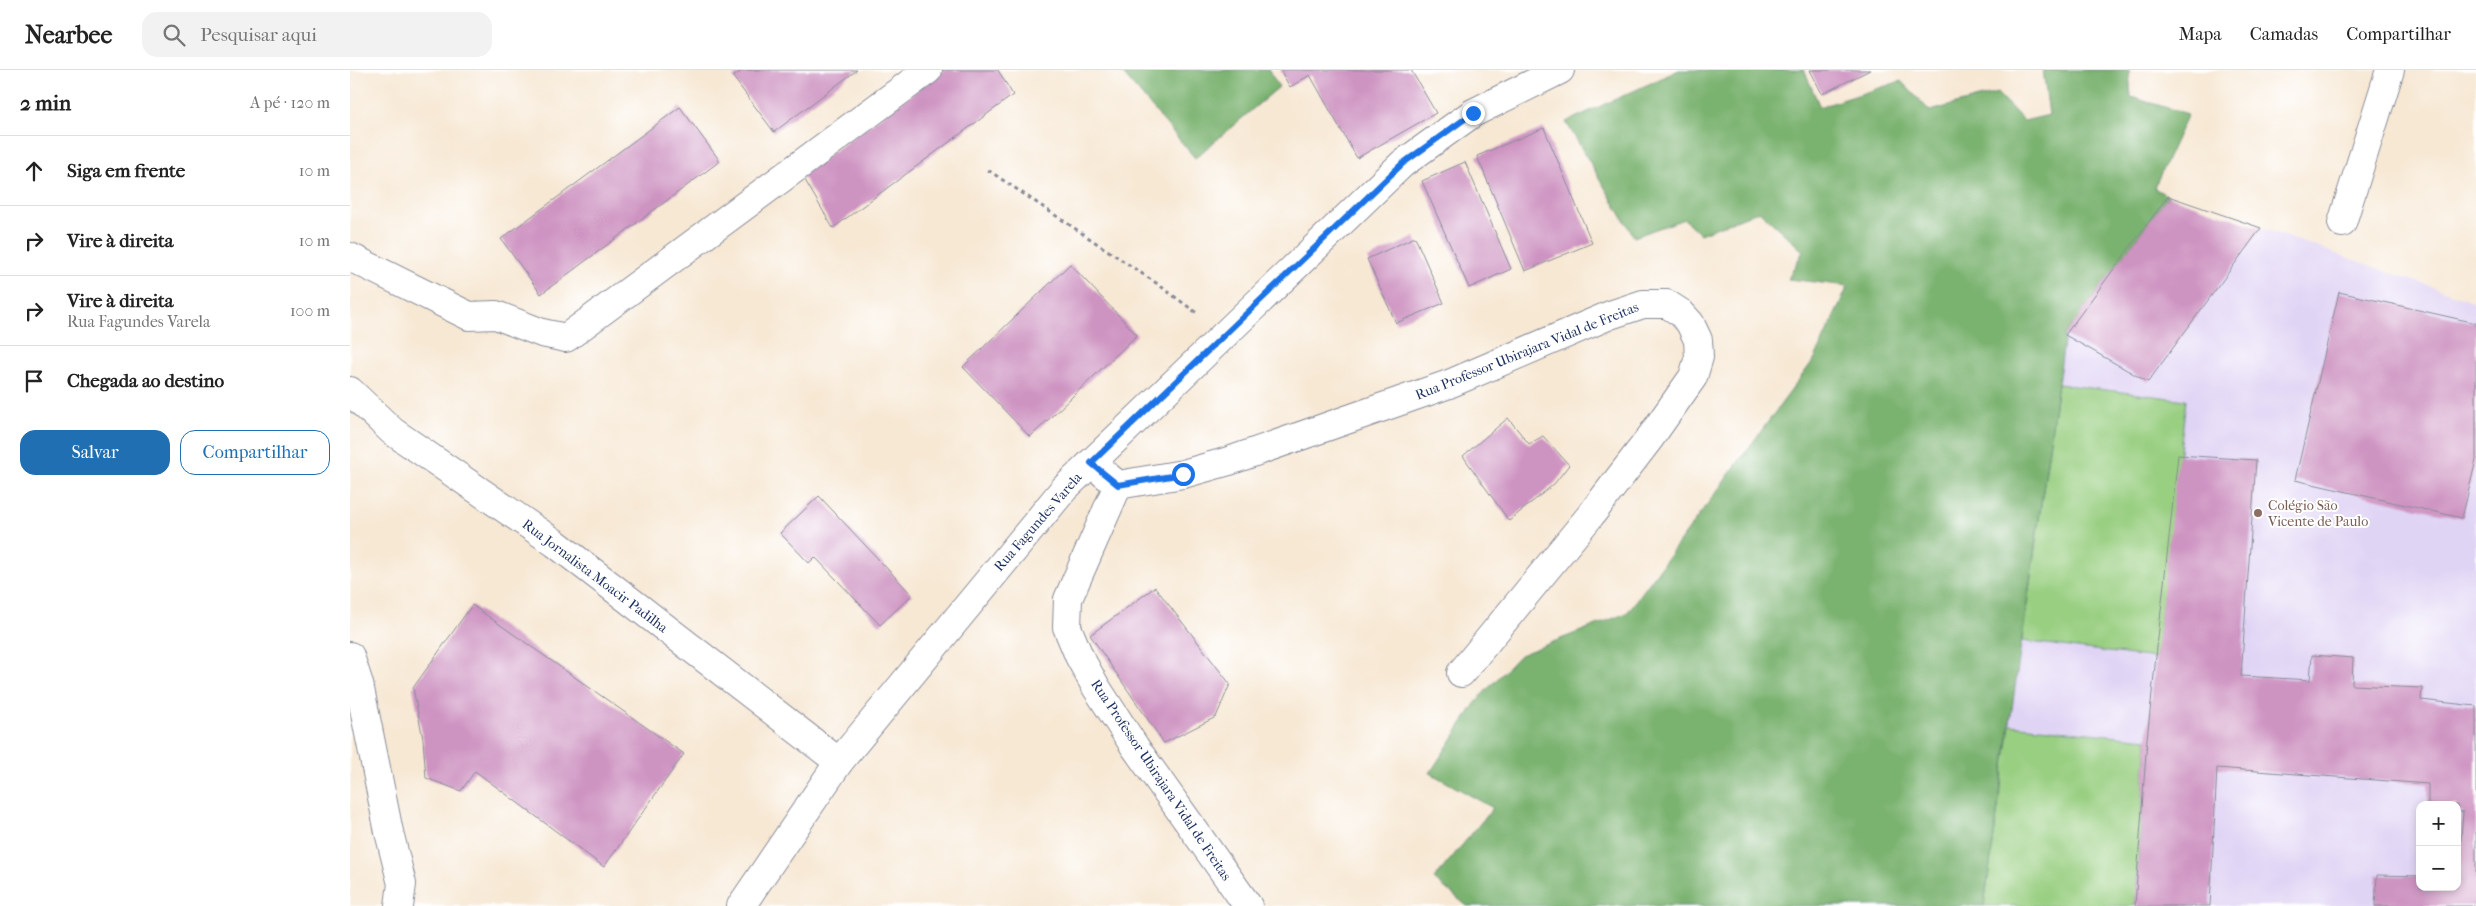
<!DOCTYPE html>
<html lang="pt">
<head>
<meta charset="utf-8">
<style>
	:root { --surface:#fff; --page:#f2f2f2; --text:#222; --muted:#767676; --line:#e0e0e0; --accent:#1f6fb2 }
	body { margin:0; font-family:"IM FELL French Canon",serif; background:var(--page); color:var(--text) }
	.controls { position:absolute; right:15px; bottom:15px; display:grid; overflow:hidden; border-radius:10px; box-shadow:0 2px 8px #0003 }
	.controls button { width:45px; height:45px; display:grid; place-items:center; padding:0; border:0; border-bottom:1px solid var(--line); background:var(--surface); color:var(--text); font:25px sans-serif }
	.stop { position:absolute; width:15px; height:15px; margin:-11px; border:4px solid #1a73e8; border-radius:50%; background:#fff }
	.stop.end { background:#1a73e8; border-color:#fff; box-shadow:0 1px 5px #0008 }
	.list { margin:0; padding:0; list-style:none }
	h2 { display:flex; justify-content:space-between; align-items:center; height:65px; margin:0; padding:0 20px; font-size:21px }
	h2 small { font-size:16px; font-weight:400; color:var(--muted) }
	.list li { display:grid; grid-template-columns:32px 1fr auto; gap:15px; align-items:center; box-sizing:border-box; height:70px; padding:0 20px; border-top:1px solid var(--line) }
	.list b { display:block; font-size:19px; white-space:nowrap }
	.list p { margin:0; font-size:16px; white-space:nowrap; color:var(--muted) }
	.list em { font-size:16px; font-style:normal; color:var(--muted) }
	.actions { display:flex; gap:10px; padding:15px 20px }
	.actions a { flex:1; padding:11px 0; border:1px solid var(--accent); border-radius:15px; text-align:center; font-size:18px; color:var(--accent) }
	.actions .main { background:var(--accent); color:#fff }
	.icon { flex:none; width:28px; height:28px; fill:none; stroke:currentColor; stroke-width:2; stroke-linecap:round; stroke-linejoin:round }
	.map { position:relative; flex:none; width:2126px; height:836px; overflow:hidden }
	header { display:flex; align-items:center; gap:30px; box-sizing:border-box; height:70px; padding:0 25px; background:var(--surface); border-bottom:1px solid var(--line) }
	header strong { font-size:24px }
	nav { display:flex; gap:28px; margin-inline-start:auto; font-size:18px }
	.search { width:350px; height:45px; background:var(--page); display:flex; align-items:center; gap:12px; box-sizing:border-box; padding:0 18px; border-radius:15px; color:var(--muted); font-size:19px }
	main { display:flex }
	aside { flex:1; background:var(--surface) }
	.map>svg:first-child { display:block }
	.built { fill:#e0d4f4; fill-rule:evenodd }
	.green { fill:#99cf81; stroke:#5a7f70 }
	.forest { fill:#7ab26f; stroke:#4a7066 }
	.building { fill:#cd93c1 }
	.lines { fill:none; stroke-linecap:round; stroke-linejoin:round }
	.minor-casing { stroke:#898c99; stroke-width:30 }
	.major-casing { stroke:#898c99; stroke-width:30 }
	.path { stroke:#898c99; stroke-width:3; stroke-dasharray:4 4; stroke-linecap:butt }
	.minor { stroke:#fff; stroke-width:28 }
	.major { stroke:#fff; stroke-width:28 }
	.route { stroke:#1a73e8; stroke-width:6 }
	.education-dot { fill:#8d6e63; stroke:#fff; stroke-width:2 }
	.labels { text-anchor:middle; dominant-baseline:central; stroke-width:4; stroke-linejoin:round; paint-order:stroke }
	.street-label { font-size:14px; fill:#1b2f5e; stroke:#fff }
	.education-label { font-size:14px; fill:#785e54; stroke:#fff; text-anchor:start }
</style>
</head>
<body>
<header>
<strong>Nearbee</strong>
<div class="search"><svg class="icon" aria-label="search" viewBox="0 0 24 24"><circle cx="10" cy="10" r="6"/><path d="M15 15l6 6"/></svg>Pesquisar aqui</div>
<nav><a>Mapa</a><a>Camadas</a><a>Compartilhar</a></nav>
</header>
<main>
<aside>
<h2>2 min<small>A pé · 120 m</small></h2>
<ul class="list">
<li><svg class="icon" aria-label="ahead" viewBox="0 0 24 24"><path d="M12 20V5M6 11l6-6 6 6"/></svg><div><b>Siga em frente</b></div><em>10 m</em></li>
<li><svg class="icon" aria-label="right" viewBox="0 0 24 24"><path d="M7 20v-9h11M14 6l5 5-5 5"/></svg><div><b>Vire à direita</b></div><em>10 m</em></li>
<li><svg class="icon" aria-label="right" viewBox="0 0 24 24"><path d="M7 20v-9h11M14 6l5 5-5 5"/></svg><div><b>Vire à direita</b><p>Rua Fagundes Varela</p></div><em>100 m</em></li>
<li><svg class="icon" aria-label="arrive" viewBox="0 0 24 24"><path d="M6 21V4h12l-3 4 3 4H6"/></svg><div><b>Chegada ao destino</b></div></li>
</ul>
<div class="actions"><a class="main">Salvar</a><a>Compartilhar</a></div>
</aside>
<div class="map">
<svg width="2126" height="836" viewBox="0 0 2126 836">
	<rect width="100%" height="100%" fill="#fff"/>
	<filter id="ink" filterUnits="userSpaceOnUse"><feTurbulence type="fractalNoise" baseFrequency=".02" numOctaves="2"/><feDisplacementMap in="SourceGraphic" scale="10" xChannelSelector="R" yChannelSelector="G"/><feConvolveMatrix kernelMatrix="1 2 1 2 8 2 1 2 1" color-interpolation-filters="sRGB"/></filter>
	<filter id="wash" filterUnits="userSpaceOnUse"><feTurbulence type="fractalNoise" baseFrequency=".0096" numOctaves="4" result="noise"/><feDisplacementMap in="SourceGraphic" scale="20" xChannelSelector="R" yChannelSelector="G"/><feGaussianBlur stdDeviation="1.12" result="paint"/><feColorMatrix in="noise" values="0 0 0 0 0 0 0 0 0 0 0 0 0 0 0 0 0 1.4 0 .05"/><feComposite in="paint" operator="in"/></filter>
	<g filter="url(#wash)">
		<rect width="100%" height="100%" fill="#f7e8d4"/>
		<!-- built -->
		<path class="built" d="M1818,126L2126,232V836H1634L1715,265ZM2070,735H2107V817H2070Z"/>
		<!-- green -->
		<path class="green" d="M1708,314L1836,330L1806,588L1672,571Z
			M1660,655L1797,669L1785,836H1634Z"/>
		<!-- forest -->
		<path class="forest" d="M770,0H919L929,17L845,88Z
			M1329,0H1454L1470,37L1551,11L1580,41L1647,23L1674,51L1699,45L1693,0H1779L1781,27L1838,44L1804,118L1818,126L1715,265L1634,836H1117L1084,809L1143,738L1080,703L1128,629L1170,585L1277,543L1465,288L1498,216L1438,209L1453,181L1409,141L1350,164L1334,149L1284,167L1216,52Z"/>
		<g id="blocks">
			<!-- building -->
			<path class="building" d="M393,0H507L424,62L383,7Z
				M594,0H648L663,25L483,158L452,105Z
				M930,0H1061L1086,43L1007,88L960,5L940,17Z
				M1460,0H1520L1472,24Z
				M330,37L370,91L191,224L151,169Z
				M1194,58L1242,173L1175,201L1127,86Z
				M1115,92L1161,199L1119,218L1072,111Z
				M1818,126L1911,158L1798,312L1715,265Z
				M1065,167L1094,233L1046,253L1017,189Z
				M720,194L787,265L680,367L613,297Z
				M1989,222L2126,253V390L2112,448L1945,410Z
				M1158,348L1179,374L1193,366L1219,395L1204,414L1159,451L1113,386Z
				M1828,385L1906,390L1891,606L1960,610L1962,585L2003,588L2002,615L2072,618L2071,630L2126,636V836H2025L2027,805L2070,806V817H2107L2113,742L2107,741V735H2078V714L1867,698L1860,836H1785L1797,669Z
				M469,426L562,525L530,555L465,487L459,493L430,463Z
				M805,517L880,614L866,647L814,673L740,565Z
				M122,535L334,684L254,797L125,701L111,721L76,708L73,669L63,618Z"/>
		</g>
	</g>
	<g filter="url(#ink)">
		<use href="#blocks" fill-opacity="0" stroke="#898c99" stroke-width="1"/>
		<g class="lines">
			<defs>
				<path id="minor" d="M1992,153L2040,0
					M0,187L119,246L146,245L192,263L216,268L578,0
					M0,321L42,361L205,473L489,692
					M741,393L768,415L833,404L879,391L1099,314L1260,245L1293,234H1317L1331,243L1340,253L1348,270L1349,287L1343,307L1300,368L1240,446L1111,603
					M768,415L718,529L717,557L729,586L746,617L785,677L898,836
					M0,586L9,614L39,762L52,814L49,836"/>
				<path id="major" d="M391,836L489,692L714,419L1052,94L1123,43L1210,0"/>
			</defs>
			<!-- minor casing -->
			<use href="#minor" class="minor-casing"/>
			<!-- major casing -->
			<use href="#major" class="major-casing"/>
			<!-- path -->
			<path class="path" d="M638,100L809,215L848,244"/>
			<!-- minor -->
			<use href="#minor" class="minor"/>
			<!-- major -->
			<use href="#major" class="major"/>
		</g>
	</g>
	<g class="lines" filter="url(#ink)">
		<!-- route -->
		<path class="route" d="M833,404L768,415L741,393L1052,94L1123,43"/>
	</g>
	<!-- markers -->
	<circle class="education-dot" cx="1908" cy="443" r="5"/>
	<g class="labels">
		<!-- street labels -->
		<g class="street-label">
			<text transform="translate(1177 281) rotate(-22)">Rua Professor Ubirajara Vidal de Freitas</text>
			<text transform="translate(688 452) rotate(-49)">Rua Fagundes Varela</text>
			<text transform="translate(245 506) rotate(37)">Rua Jornalista Moacir Padilha</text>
			<text transform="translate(811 710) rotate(56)">Rua Professor Ubirajara Vidal de Freitas</text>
		</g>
		<!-- education labels -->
		<g class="education-label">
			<text x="1918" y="435">Colégio São<tspan x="1918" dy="16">Vicente de Paulo</tspan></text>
		</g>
	</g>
</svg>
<div class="controls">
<button>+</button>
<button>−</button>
</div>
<div class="stop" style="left:833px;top:404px"></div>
<div class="stop end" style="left:1123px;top:43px"></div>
</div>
</main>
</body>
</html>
